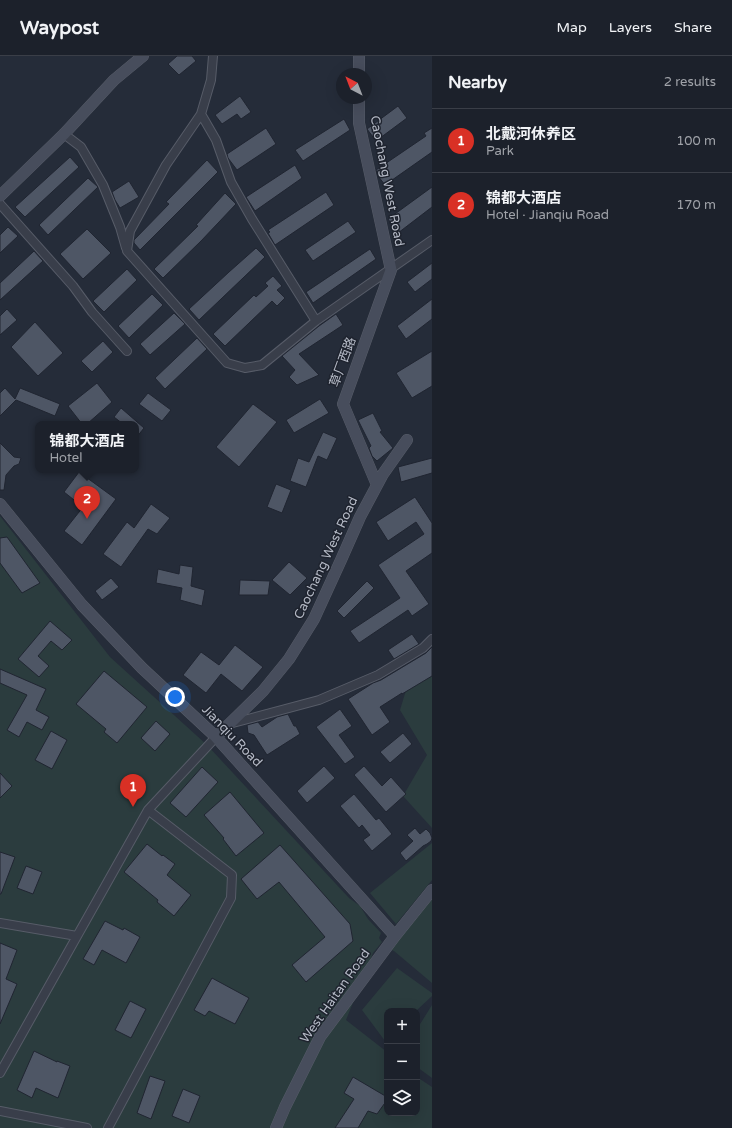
<!DOCTYPE html>
<html lang="en">
<head>
<meta charset="utf-8">
<style>
	:root { --surface:#1c212b; --page:#252933; --text:#f1f3f6; --muted:#a0a3a9; --line:#3a3e47; --accent:#d93025 }
	body { margin:0; font-family:"Varela Round","Noto Sans SC",sans-serif; background:var(--page); color:var(--text) }
	.controls { position:absolute; right:12px; bottom:12px; display:grid; overflow:hidden; border-radius:8px; box-shadow:0 4px 16px #0002 }
	.controls button { width:36px; height:36px; display:grid; place-items:center; padding:0; border:0; border-bottom:1px solid var(--line); background:var(--surface); color:var(--text); font:20px sans-serif }
	.compass { position:absolute; left:336px; top:12px; width:36px; height:36px; border-radius:50%; background:var(--surface); box-shadow:0 4px 16px #0002; rotate:318deg }
	.you { position:absolute; left:175px; top:641px; width:14px; height:14px; margin:-10px; border:3px solid #fff; border-radius:50%; background:#1a73e8; box-shadow:0 0 0 6px #1a73e833 }
	.badge { display:grid; place-items:center; width:26px; height:26px; border-radius:50%; background:var(--accent); color:#fff; font-size:13px; font-weight:700 }
	.pin { position:absolute; translate:-50% -33px; filter:drop-shadow(0 1px 2px #0008) }
	.pin::after { content:''; position:absolute; top:21px; width:14px; height:12px; background:inherit; clip-path:polygon(0 0,100% 0,50% 100%) }
	.popup { position:absolute; left:35px; top:365px; width:104px; height:52px; box-sizing:border-box; display:grid; place-content:center; border-radius:8px; background:var(--surface); filter:drop-shadow(0 1px 3px #0005); font-size:13px; white-space:nowrap; color:var(--muted) }
	.popup b { font-size:15px; color:var(--text) }
	.popup::after { content:''; position:absolute; left:50%; top:100%; margin-left:-8px; border:8px solid transparent; border-top-color:var(--surface) }
	.list { margin:0; padding:0; list-style:none }
	h2 { display:flex; justify-content:space-between; align-items:center; height:52px; margin:0; padding:0 16px; font-size:17px }
	h2 small { font-size:13px; font-weight:400; color:var(--muted) }
	.list li { display:grid; grid-template-columns:26px 1fr auto; gap:12px; align-items:center; box-sizing:border-box; height:64px; padding:0 16px; border-top:1px solid var(--line) }
	.list b { display:block; font-size:15px; white-space:nowrap }
	.list p { margin:0; font-size:13px; white-space:nowrap; color:var(--muted) }
	.list em { font-size:13px; font-style:normal; color:var(--muted) }
	.icon { flex:none; width:22px; height:22px; fill:none; stroke:currentColor; stroke-width:2; stroke-linecap:round; stroke-linejoin:round }
	.map { position:relative; flex:none; width:432px; height:1072px; overflow:hidden }
	header { display:flex; align-items:center; gap:24px; box-sizing:border-box; height:56px; padding:0 20px; background:var(--surface); border-bottom:1px solid var(--line) }
	header strong { font-size:19px }
	nav { display:flex; gap:22px; margin-inline-start:auto; font-size:14px }
	main { display:flex }
	aside { flex:1; background:var(--surface) }
	.map>svg:first-child { display:block }
	.green { fill:#2b3c3e }
	.building { fill:#4e5665; stroke:#202531 }
	.lines { fill:none; stroke-linecap:round; stroke-linejoin:round }
	.street-casing { stroke:#575c68; stroke-width:10 }
	.secondary-casing { stroke:#575c68; stroke-width:12 }
	.street { stroke:#393e4a; stroke-width:8 }
	.secondary { stroke:#474d5c; stroke-width:11 }
	.labels { text-anchor:middle; dominant-baseline:central; stroke-width:3; stroke-linejoin:round; paint-order:stroke }
	.street-label { font-size:13px; fill:#b4b9c5; stroke:#1e232e }
</style>
</head>
<body>
<header>
<strong>Waypost</strong>
<nav><a>Map</a><a>Layers</a><a>Share</a></nav>
</header>
<main>
<div class="map">
<svg width="432" height="1072" viewBox="0 0 432 1072">
	<rect width="100%" height="100%" fill="#252c39"/>
	<!-- green -->
	<path class="green" d="M0,460L110,601L207,689L349,842L360,850L368,863L381,877L379,882L382,886L373,897L346,964L387,996V1057H417V1021L432,1031V1072H0Z
		M432,615V772L403,740L427,699L400,654L407,631Z
		M432,787V824L396,868L370,837Z
		M432,840V927L394,895L390,893Z
		M397,912L432,937V940L416,955H387V983L385,985L362,954Z
		M432,949V1022L417,1011V973Z"/>
	<!-- building -->
	<path class="building" d="M177,0H192L196,5L179,19L168,8Z
		M240,40L251,56L241,63L237,58L222,68L215,59Z
		M398,50L407,62L376,85L367,73Z
		M344,63L350,74L303,105L295,94Z
		M266,72L276,88L237,114L228,102L227,98Z
		M432,72V96L385,129L378,120L376,114L426,80L424,77Z
		M70,101L79,111L25,161L15,151Z
		M207,104L218,116L140,194L134,187V184L169,148L166,146Z
		M295,109L302,122L255,155L246,141Z
		M88,122L98,131L48,179L39,169Z
		M129,125L139,141L120,152L115,144L112,136Z
		M432,131V151L398,177L388,163Z
		M326,136L334,149L275,189L268,177L270,176L268,174Z
		M225,137L236,148L201,185L163,222L154,213L198,170L196,169Z
		M348,165L356,176L313,205L305,194Z
		M8,171L18,180L0,197V179Z
		M87,173L111,197L83,223L60,198Z
		M256,192L265,201L199,264L189,253L229,216Z
		M370,193L376,203L313,247L306,236Z
		M34,195L43,205L0,244V227Z
		M432,207V223L415,236L407,226Z
		M127,213L137,224L104,256L93,245Z
		M273,220L282,230L277,234L285,242L277,250L272,245L225,290L213,278L254,239L256,241L268,230L265,227Z
		M152,238L163,249L129,282L118,270Z
		M432,243V263L406,283L397,270Z
		M7,253L17,264L0,279V260Z
		M174,257L185,268L150,299L140,288Z
		M336,258L343,269L299,298L319,319L297,329L289,321L295,314L282,300L319,270Z
		M35,266L63,297L38,320L11,291Z
		M197,282L207,293L165,333L155,322Z
		M103,285L113,296L92,316L81,305Z
		M432,295V330L412,342L396,317Z
		M97,327L112,346L87,368H82L68,350Z
		M5,332L15,343L20,332L60,348L55,360L16,344L0,360V337Z
		M148,337L171,354L162,365L139,348Z
		M320,343L329,357L294,377L286,364Z
		M253,348L277,366L239,411L216,391Z
		M121,352L144,372L136,382V368H123L114,361Z
		M373,357L382,375L380,376L393,392L377,405L372,400L369,392L371,390L358,364Z
		M323,376L337,382L327,404L318,400L306,431L290,425L298,402L309,406Z
		M0,387L14,401L21,402L19,408L14,410L6,419L4,434H0Z
		M432,402V417L401,426L398,411Z
		M79,416L116,443L82,489L64,475L83,451L64,436Z
		M276,428L291,434L282,457L267,451Z
		M415,441L432,467V497L406,515L429,548L412,560L408,554L359,587L350,575L400,542L378,509L424,478L416,466L388,485L376,466Z
		M151,448L170,462L157,478L148,473L121,511L103,498L127,466L134,472Z
		M7,481L40,527L22,537L0,507V482Z
		M289,506L307,522L290,539L272,524Z
		M180,509L193,511L191,530L205,534L202,550L180,544L182,532L156,527L158,513L179,518Z
		M111,522L119,531L102,544L95,535Z
		M240,524L270,525L268,539H239Z
		M367,525L374,532L344,562L337,555Z
		M50,565L72,584L62,594L51,585L38,600L49,610L39,621L18,603Z
		M412,578L419,588L394,603L388,594Z
		M235,589L263,611L242,635L221,618L206,637L183,619L201,596L219,609Z
		M432,591V620L402,638V637L380,651L390,666L372,679L348,643L373,627L381,624L426,597Z
		M0,613L46,633L36,654L49,661L42,674L27,666L19,681L7,674L27,639L0,627Z
		M104,615L147,651L117,687L104,676L106,673L76,648Z
		M340,653L352,670L339,679L355,701L345,708L316,671Z
		M288,658L294,670H296L300,678L267,699L254,679L248,677L247,669L258,666L262,671L277,661Z
		M156,665L170,678L155,695L141,682Z
		M51,675L67,684L52,713L35,704Z
		M403,677L412,688L390,707L380,696Z
		M324,710L335,722L307,747L297,735Z
		M364,710L382,730L391,721L406,738L386,756L354,719Z
		M202,711L218,726L186,761L170,747Z
		M0,717L12,730L0,742Z
		M230,736L264,777L236,800L223,783L224,782L204,759Z
		M354,738L376,764L379,762L392,778L372,795L363,784L370,779L362,769L359,772L340,750Z
		M415,772L420,778L426,773L430,777L432,782L431,785L427,788L423,790L406,805L400,797L413,785L407,779Z
		M147,788L162,800L163,799L175,808L167,819L191,839L174,860L157,846L158,844L124,816Z
		M280,789L350,868L353,885L306,926L292,909L325,881L279,826L257,843L241,823Z
		M0,796L15,801L1,838H0Z
		M26,810L42,816L33,838L17,832Z
		M105,865L123,874L124,872L140,881L126,907L102,894L94,909L83,903Z
		M0,887L17,894L6,923L17,928L0,968Z
		M212,922L249,942L235,968L209,955L205,960L194,954Z
		M130,945L146,953L131,982L115,974Z
		M34,995L57,1006V1005L70,1010L58,1042L36,1032L32,1042L17,1034Z
		M150,1020L165,1025L151,1063L137,1057Z
		M353,1021L387,1041V1044L377,1058L368,1055L358,1072H335L354,1043L344,1037Z
		M183,1033L200,1040L189,1067L172,1060Z"/>
	<g class="lines">
		<defs>
			<path id="street" d="M213,0L211,24L201,58L166,109L130,175L127,195L227,307L245,312L262,309L316,265L432,184
				M201,58L216,84L231,126L252,163L316,265
				M64,78L81,91L103,129L120,171L126,192
				M0,148L73,230L92,256L127,295
				M229,668L319,644L378,619L423,592L432,583
				M0,867L77,880
				M0,1017L148,754L216,681
				M0,1055L87,1072
				M108,1072L231,842L232,819L148,754"/>
			<path id="secondary" d="M359,18V0
				M359,42V67L391,214L343,348L377,429
				M0,140L64,78L114,24L143,0
				M0,448L82,549L142,612L216,681L395,880
				M216,681L263,635L289,603L314,563L341,504L360,461L383,418L407,384
				M276,1072L285,1051L320,981L395,880L432,834"/>
		</defs>
		<!-- street casing -->
		<use href="#street" class="street-casing"/>
		<!-- secondary casing -->
		<use href="#secondary" class="secondary-casing"/>
		<!-- street -->
		<use href="#street" class="street"/>
		<!-- secondary -->
		<use href="#secondary" class="secondary"/>
	</g>
	<g class="labels">
		<!-- street labels -->
		<g class="street-label">
			<text transform="translate(387 125) rotate(79)">Caochang West Road</text>
			<text transform="translate(343 306) rotate(-70)">草厂西路</text>
			<text transform="translate(326 502) rotate(-65)">Caochang West Road</text>
			<text transform="translate(232 680) rotate(46)">Jianqiu Road</text>
			<text transform="translate(335 940) rotate(-55)">West Haitan Road</text>
		</g>
	</g>
</svg>
<div class="controls">
<button>+</button>
<button>−</button>
<button><svg class="icon" aria-label="layers" viewBox="0 0 24 24"><path d="M12 4l9 5-9 5-9-5zM3 14l9 5 9-5"/></svg></button>
</div>
<svg class="compass" viewBox="-18 -18 36 36"><path d="M0-13l5 13h-10z" fill="#e53935"/><path d="M0 13l5-13h-10z" fill="#a0a3a9"/></svg>
<div class="you"></div>
<div class="pin badge" style="left:133px;top:751px">1</div>
<div class="pin badge" style="left:87px;top:463px">2</div>
<div class="popup"><b>锦都大酒店</b>Hotel</div>
</div>
<aside>
<h2>Nearby<small>2 results</small></h2>
<ul class="list">
<li><span class="badge">1</span><div><b>北戴河休养区</b><p>Park</p></div><em>100 m</em></li>
<li><span class="badge">2</span><div><b>锦都大酒店</b><p>Hotel · Jianqiu Road</p></div><em>170 m</em></li>
</ul>
</aside>
</main>
</body>
</html>
